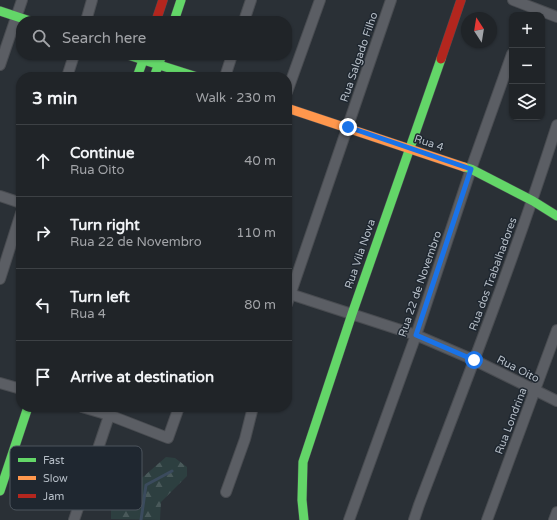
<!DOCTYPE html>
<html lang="en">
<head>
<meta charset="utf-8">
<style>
	:root { --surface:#202428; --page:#2d3034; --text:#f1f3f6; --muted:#a2a4a8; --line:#3d4145 }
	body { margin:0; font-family:"Varela Round",sans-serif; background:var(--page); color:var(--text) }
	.controls { position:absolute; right:12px; top:12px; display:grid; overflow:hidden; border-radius:8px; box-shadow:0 1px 3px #0004 }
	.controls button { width:36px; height:36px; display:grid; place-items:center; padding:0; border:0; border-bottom:1px solid var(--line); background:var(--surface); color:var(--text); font:20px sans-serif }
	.compass { position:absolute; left:461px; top:12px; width:36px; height:36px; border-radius:50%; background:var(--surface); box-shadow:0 1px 3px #0004; rotate:348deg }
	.stop { position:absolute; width:12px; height:12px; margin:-9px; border:3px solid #1a73e8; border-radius:50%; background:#fff }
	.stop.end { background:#1a73e8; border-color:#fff; box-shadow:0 1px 4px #0008 }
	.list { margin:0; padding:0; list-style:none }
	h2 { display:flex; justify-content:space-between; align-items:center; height:52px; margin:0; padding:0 16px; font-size:17px }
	h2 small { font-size:13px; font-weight:400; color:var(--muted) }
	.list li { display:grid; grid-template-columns:26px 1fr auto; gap:12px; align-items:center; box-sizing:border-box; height:72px; padding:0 16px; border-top:1px solid var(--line) }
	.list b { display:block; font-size:15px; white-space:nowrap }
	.list p { margin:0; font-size:13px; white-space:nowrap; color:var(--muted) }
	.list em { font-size:13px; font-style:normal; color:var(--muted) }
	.icon { flex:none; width:22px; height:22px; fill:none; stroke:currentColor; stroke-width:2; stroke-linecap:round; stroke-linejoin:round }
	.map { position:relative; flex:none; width:557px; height:520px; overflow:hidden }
	.search { position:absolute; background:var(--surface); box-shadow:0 1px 3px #0004; left:16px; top:16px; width:276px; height:44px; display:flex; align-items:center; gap:10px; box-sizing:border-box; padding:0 14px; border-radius:16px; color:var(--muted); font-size:15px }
	.panel { position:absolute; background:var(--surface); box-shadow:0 1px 3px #0004; left:16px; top:72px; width:276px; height:340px; border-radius:16px }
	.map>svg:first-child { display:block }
	.forest { fill:url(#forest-firs) }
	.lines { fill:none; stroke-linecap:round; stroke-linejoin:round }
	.stream { stroke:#3b4b5d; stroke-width:3 }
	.street-casing { stroke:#494c51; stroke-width:12 }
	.fast-casing { stroke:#494c51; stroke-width:10 }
	.slow-casing { stroke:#494c51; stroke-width:10 }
	.jam-casing { stroke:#494c51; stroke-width:10 }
	.street { stroke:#5b5e64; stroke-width:10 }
	.fast { stroke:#63d668; stroke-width:9 }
	.slow { stroke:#ff974d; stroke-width:9 }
	.jam { stroke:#b3261e; stroke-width:9 }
	.route { stroke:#1a73e8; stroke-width:5 }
	.labels { text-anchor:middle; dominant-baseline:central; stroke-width:3; stroke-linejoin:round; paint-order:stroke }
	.street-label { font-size:11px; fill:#b5bdc6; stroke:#1f2730 }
	.key { fill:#1f2730; stroke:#4c545d; stroke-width:1 }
	.key-label { font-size:11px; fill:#b5bdc6 }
</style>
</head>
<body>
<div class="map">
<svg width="557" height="520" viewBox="0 0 557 520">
	<defs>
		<pattern id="forest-firs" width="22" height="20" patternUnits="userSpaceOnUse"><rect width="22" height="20" fill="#2d3f40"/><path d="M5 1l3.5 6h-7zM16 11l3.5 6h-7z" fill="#49595a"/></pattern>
	</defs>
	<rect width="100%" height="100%" fill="#2a3036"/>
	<!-- forest -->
	<path class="forest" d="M166,457L175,458L187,467V476L161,502L160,520L111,519V511L115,502L127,497L136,483Z"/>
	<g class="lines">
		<!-- stream -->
		<path class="stream" d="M141,520L146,485L172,471"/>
		<defs>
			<path id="street" d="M513,0L557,17
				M86,21L92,0
				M244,21L251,0
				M0,65L22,0
				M67,77L74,55
				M225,77L232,55
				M287,92L320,0
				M0,196L21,203
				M0,279L21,213
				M287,293L416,335L474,360L557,401
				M287,304L391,0
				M0,383L21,389
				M82,407L109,415L168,438L179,407
				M226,492L245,439L253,407
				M74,520L112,407
				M349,520L416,335L471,169L512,54
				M414,520L419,505C467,379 516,254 557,125
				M487,520L557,330
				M554,520L557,512"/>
			<path id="fast" d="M0,11L30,21
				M174,21L181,0
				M128,55L197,77
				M137,77L145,55
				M154,77L162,55
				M464,167L471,169L533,201L557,216
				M0,491L28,407
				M304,520L302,500L303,462L352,314L441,59"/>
			<path id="slow" d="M287,108L464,167"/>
			<path id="jam" d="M156,21L163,0
				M441,59L461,0"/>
		</defs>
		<!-- street casing -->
		<use href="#street" class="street-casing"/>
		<!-- fast casing -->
		<use href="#fast" class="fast-casing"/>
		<!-- slow casing -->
		<use href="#slow" class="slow-casing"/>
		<!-- jam casing -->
		<use href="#jam" class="jam-casing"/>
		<!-- street -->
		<use href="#street" class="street"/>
		<!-- fast -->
		<use href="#fast" class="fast"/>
		<!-- slow -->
		<use href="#slow" class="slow"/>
		<!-- jam -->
		<use href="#jam" class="jam"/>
	</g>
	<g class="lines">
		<!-- route -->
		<path class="route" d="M348,127L471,169L416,335L474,360"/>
	</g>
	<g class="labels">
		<!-- street labels -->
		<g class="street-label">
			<text transform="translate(359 57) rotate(-71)">Rua Salgado Filho</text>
			<text transform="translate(429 143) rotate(18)">Rua 4</text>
			<text transform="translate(360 254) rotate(-71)">Rua Vila Nova</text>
			<text transform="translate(493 274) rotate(-70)">Rua dos Trabalhadores</text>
			<text transform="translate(420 284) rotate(-71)">Rua 22 de Novembro</text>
			<text transform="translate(518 369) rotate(27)">Rua Oito</text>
			<text transform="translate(511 421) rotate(-69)">Rua Londrina</text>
		</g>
	</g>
	<!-- legend -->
	<rect x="10" y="446" width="132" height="64" rx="6" class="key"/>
	<rect x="18" y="458" width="18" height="4" fill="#63d668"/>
	<rect x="18" y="476" width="18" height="4" fill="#ff974d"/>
	<rect x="18" y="494" width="18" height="4" fill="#b3261e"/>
	<g class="key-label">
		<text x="43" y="464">Fast</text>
		<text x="43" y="482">Slow</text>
		<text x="43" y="500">Jam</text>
	</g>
</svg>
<div class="controls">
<button>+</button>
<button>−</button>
<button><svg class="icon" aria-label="layers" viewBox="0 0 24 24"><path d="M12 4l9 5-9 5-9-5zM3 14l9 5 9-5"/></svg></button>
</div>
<svg class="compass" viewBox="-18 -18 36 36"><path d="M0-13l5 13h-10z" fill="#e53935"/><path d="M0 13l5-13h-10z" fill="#a2a4a8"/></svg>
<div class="stop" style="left:474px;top:360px"></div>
<div class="stop end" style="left:348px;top:127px"></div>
<div class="search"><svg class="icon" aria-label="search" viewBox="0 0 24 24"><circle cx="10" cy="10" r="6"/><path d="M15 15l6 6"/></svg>Search here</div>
<section class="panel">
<h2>3 min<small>Walk · 230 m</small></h2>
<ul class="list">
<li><svg class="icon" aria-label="ahead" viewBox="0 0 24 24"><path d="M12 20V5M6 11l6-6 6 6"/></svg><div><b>Continue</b><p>Rua Oito</p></div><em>40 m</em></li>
<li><svg class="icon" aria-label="right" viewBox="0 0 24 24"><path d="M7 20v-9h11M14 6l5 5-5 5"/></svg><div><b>Turn right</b><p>Rua 22 de Novembro</p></div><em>110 m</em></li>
<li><svg class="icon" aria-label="left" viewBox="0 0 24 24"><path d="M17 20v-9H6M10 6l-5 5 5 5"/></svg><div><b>Turn left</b><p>Rua 4</p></div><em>80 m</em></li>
<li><svg class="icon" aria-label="arrive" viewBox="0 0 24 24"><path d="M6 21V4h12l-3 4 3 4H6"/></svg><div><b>Arrive at destination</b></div></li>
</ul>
</section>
</div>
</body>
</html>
